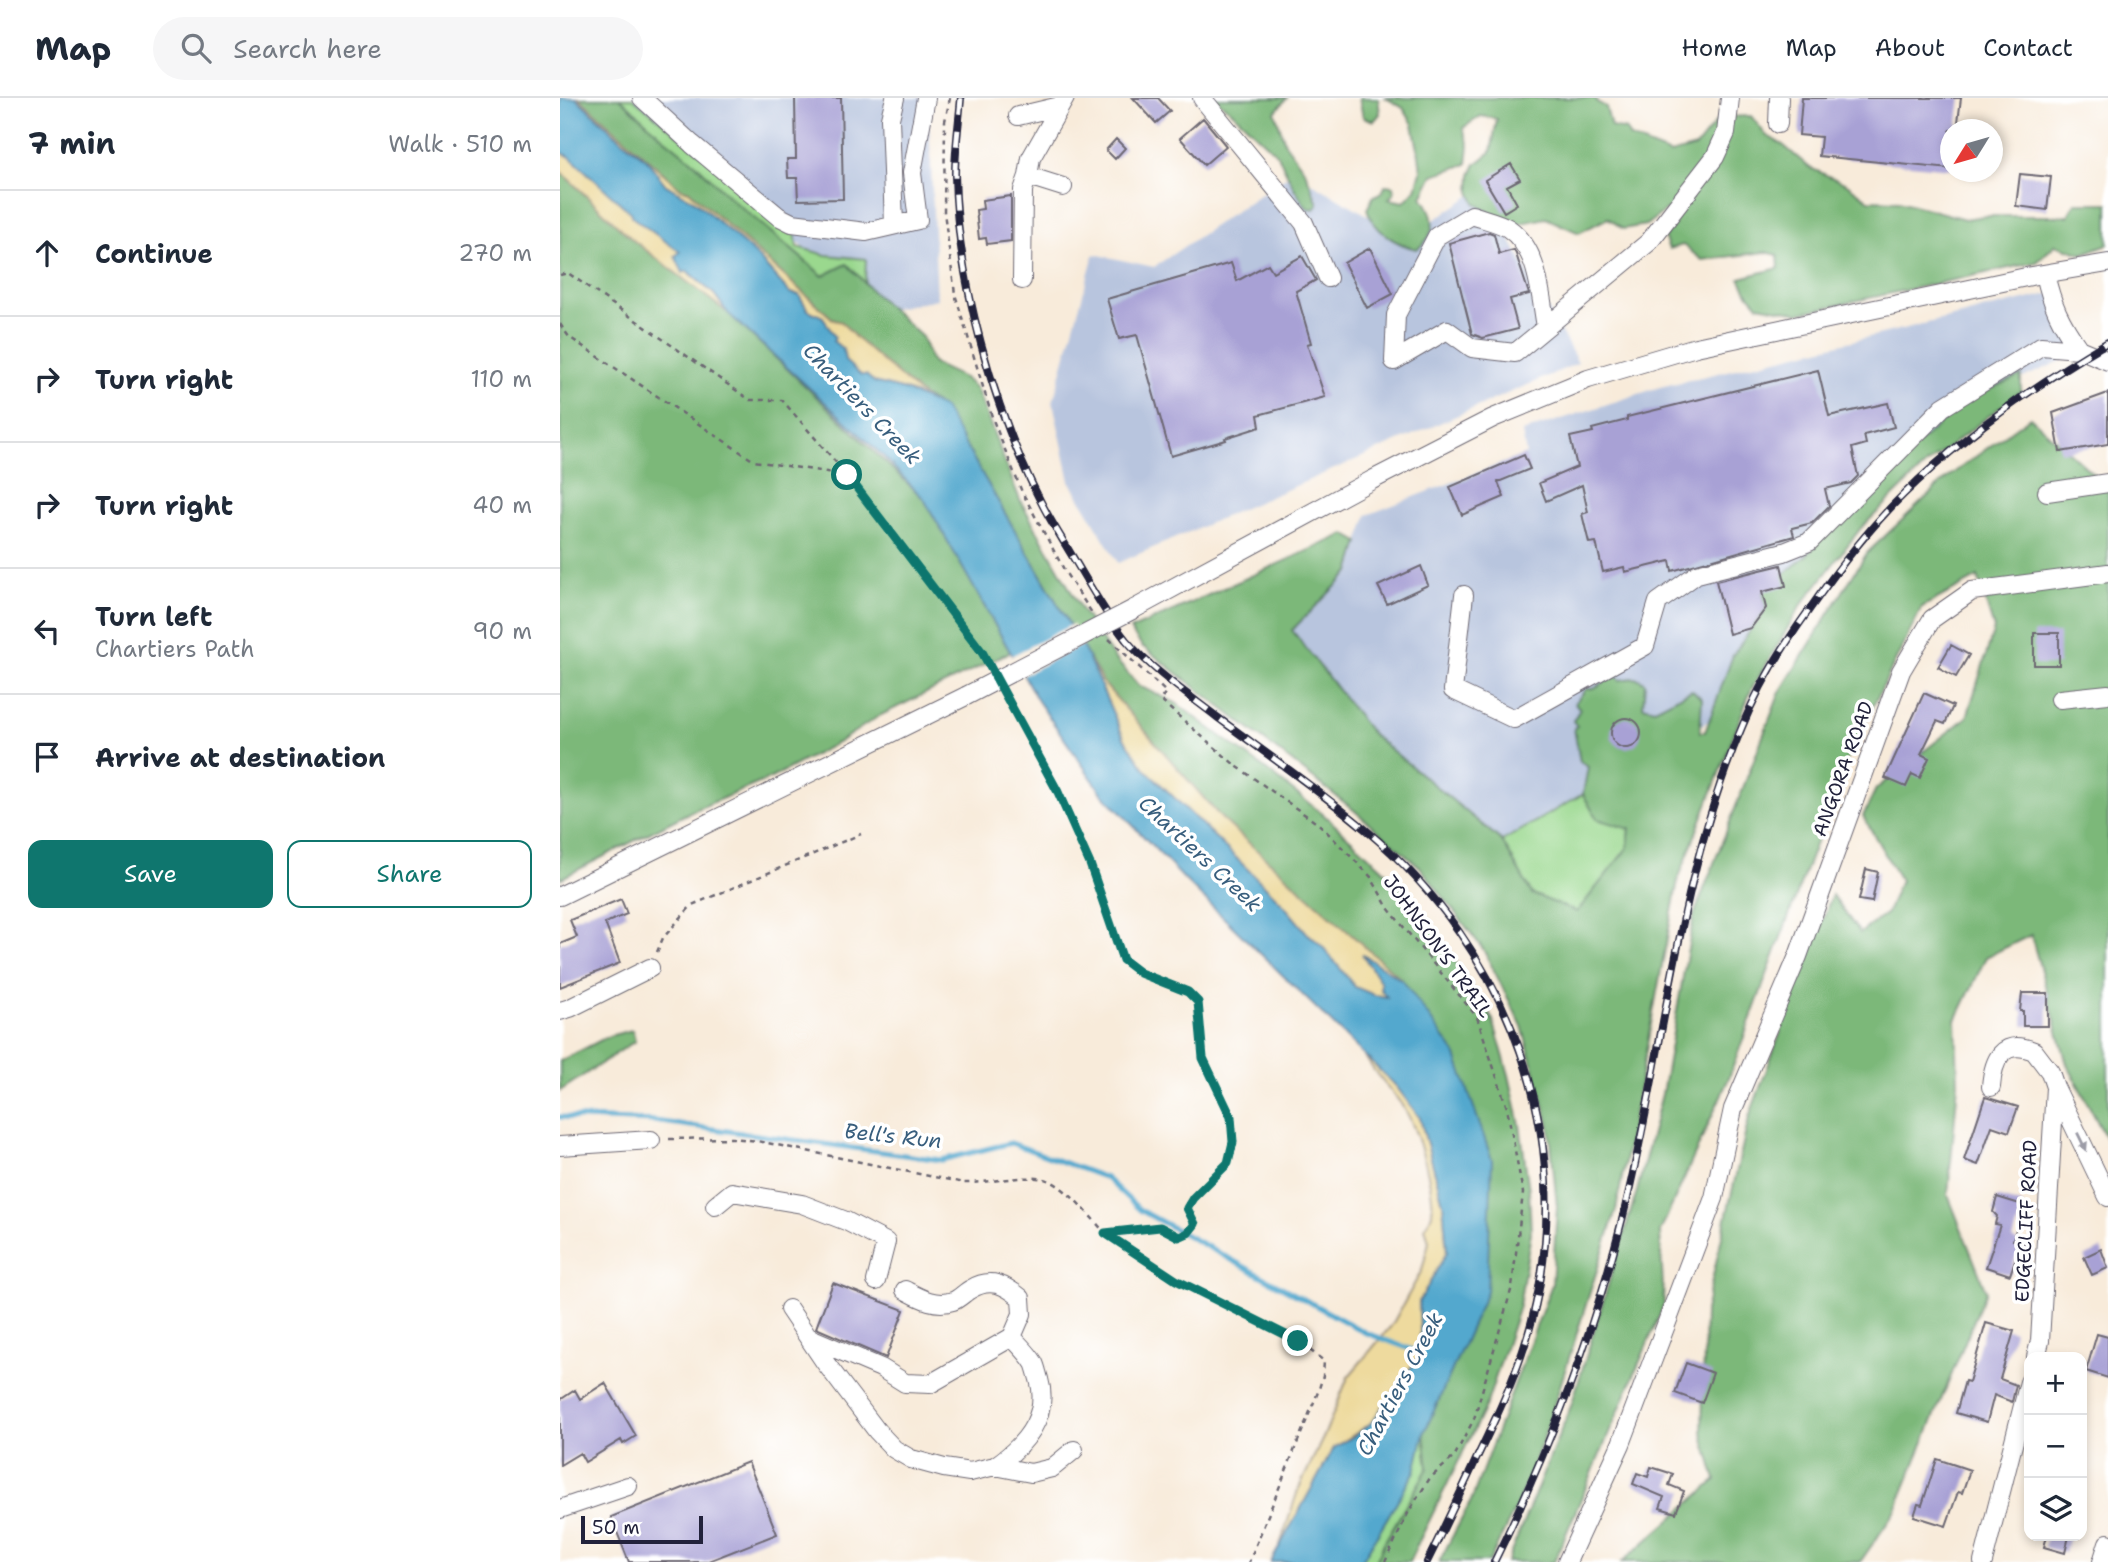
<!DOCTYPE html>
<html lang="en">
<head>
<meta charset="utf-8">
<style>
	:root { --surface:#fff; --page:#f6f6f7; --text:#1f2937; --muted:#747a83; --line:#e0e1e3; --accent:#0f766e }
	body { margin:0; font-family:"Shantell Sans",sans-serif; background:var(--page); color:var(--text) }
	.controls { position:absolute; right:21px; bottom:21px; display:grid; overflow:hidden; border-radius:14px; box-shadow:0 4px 10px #0003 }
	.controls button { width:63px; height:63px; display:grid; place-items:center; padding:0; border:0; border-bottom:2px solid var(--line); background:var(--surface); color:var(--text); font:35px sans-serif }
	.compass { position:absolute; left:1380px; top:21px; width:63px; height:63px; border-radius:50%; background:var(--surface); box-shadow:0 4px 10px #0003; rotate:233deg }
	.scale { position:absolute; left:21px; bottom:18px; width:122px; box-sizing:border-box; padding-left:7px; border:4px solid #22223b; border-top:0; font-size:19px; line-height:24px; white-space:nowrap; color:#22223b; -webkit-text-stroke:5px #fff; paint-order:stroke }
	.stop { position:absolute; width:21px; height:21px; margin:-16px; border:5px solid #0f766e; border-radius:50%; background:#fff }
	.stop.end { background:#0f766e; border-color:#fff; box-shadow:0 2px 7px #0008 }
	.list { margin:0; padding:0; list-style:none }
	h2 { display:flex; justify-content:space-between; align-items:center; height:91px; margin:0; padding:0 28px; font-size:30px }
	h2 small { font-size:23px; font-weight:400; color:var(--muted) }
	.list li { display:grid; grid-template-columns:46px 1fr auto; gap:21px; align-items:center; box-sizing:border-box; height:126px; padding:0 28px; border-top:2px solid var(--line) }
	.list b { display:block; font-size:26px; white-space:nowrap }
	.list p { margin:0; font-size:23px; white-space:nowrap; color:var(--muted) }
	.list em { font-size:23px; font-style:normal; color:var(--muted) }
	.actions { display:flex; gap:14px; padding:21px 28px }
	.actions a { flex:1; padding:16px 0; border:2px solid var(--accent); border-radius:14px; text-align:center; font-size:24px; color:var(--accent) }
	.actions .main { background:var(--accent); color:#fff }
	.icon { flex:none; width:38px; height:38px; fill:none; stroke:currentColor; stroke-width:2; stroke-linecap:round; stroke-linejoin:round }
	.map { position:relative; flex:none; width:1548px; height:1464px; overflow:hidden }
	header { display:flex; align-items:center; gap:42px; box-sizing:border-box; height:98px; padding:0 35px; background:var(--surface); border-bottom:2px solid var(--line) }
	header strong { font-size:33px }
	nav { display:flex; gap:38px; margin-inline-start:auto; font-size:24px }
	.search { width:490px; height:63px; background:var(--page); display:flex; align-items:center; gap:18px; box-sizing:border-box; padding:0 24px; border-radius:38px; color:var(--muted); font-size:26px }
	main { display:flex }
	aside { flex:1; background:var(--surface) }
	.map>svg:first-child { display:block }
	.industrial { fill:#b8c5de }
	.green { fill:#9ad88e; stroke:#5e7d64; stroke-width:2 }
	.forest { fill:#7bb879; stroke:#4e6d5a; stroke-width:2 }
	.sand { fill:#eeda9e; stroke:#887e6c; stroke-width:2 }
	.water { fill:#52a8ce; stroke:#3a6584; stroke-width:2 }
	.pier { fill:#f8ebda }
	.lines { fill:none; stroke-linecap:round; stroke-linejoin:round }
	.stream { stroke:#52a8ce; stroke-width:5 }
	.building { fill:#a8a1d5 }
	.minor-casing { stroke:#6d6873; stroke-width:20 }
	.path { stroke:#6d6873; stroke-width:2.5; stroke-dasharray:5 5; stroke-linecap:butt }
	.minor { stroke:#fff; stroke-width:18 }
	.rail-casing { stroke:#22223b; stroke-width:8 }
	.rail { stroke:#fff; stroke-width:5; stroke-dasharray:16; stroke-linecap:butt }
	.minor-bridge-casing { stroke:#6d6873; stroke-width:20; stroke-linecap:butt }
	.minor-bridge { stroke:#fff; stroke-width:18 }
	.oneway { fill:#9c9ca7 }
	.route { stroke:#0f766e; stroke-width:9 }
	.labels { text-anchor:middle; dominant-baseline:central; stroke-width:7; stroke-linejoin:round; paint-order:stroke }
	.street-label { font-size:19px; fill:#22223b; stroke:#fff }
	.water-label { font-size:21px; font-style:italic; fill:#385e7d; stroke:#fff }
</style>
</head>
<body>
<header>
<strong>Map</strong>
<div class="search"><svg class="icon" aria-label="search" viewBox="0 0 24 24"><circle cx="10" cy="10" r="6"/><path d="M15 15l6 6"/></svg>Search here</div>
<nav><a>Home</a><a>Map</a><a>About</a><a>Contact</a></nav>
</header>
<main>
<aside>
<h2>7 min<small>Walk · 510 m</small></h2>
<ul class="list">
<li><svg class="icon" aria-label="ahead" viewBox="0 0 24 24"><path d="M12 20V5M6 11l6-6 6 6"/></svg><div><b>Continue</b></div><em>270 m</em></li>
<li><svg class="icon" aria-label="right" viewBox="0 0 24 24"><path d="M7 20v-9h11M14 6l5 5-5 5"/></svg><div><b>Turn right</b></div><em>110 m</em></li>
<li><svg class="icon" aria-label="right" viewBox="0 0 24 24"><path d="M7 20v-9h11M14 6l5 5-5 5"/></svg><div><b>Turn right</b></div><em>40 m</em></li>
<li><svg class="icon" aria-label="left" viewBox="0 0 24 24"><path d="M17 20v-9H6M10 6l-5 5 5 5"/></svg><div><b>Turn left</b><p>Chartiers Path</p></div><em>90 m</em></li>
<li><svg class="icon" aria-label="arrive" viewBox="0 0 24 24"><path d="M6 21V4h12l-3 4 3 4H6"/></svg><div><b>Arrive at destination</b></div></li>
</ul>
<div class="actions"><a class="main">Save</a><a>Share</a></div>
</aside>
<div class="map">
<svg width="1548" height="1464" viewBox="0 0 1548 1464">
	<rect width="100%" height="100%" fill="#fff"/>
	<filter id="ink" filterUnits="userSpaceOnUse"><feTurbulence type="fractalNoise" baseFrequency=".0143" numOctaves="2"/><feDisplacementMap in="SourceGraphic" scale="14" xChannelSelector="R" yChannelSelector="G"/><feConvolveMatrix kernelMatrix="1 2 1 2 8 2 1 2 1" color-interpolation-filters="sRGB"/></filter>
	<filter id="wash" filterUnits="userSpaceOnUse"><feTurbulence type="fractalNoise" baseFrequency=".00686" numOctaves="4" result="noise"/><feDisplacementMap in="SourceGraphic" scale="28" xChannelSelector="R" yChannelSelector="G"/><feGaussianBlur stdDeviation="1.57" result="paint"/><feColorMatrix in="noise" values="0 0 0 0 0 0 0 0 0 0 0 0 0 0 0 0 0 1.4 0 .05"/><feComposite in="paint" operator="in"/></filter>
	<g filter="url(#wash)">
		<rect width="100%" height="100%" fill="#f8ebda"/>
		<!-- industrial -->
		<path class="industrial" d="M72,0H368L377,201L317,214Z
			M733,74L847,140L922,90L1018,265L558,465L510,383L493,304L534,156L594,169Z
			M1497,194L1528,251L1420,299L1325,370L1159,617L942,743L812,636L732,532L790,474L807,417L966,356L962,334L1100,289Z"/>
		<!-- green -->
		<path class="green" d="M60,0H73L235,134L237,149L266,157L306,161L305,185L287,166L263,178L171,101L136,66L100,37Z
			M1023,696L1037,721L1070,731L1068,749L1017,814L972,796L942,743Z
			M864,1335L868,1370L824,1445L816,1464H801L855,1373Z"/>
		<!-- forest -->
		<path class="forest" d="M19,0H60L100,37L136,66L171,101L263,178L287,166L313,194L362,239L372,265L404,280L416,290L460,402L521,511L555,561L579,588L616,605L704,670L764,717L822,770L867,819L933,922L949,977L960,1027L969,1092L971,1135L959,1208L927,1305L849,1464H816L824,1445L868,1370L864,1335L926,1195L843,883L662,721L544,586L384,310C354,296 319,263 295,240C288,233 285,225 274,222L129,93L120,90Z
			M653,0H727L715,14L725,45L745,73L758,106L754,111L747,110L734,90L718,57L669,11Z
			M799,0H818L820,16L814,23L803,19Z
			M826,0H1036L1037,4L1046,9L1051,29L1066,32L1070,40L1110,56L1136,49L1160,19L1191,18L1206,37L1223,47L1250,70L1287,86L1309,102L1339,103L1405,121L1424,118H1508L1515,105H1548V146L1522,156L1495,147L1477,164L1239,215L1198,207L1189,197L1180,180L1219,170L1218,157L1205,154L1142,162L1123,147L1109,151L1104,139L1114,127L1119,114L1106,112L1086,127L1063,131L1048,120L1019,135L986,120L952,127L916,106L910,94L911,77L916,66L931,54L937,21L921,18L903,30L909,47L907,66L873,77L862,99C876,118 878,136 857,151C835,146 814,133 807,111L813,99L823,93L825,87L833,88L834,95L829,101L844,104L856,91L861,73L859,57L853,26L843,10Z
			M0,73L73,142L168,215L364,401L450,554L319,618L279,644L211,680L130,714L0,781Z
			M1461,277V293L1367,366L1301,430L1240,509L1191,592L1118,782L1056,1112L983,1342L956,1409L929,1464H879L911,1403L992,1186L997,1109L989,1025L962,928L923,851L860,769L789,708L582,548L570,532L785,436L799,444L790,474L732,532L812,636L942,743L972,796L1017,814L1068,749L1070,731L1037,721L1023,696L1028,669L1020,664L1014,630L1017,628L1013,623L1020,611L1015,605L1026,591L1034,590L1055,578L1060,582C1068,581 1077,577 1085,585L1083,608L1095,611L1132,592L1142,601L1140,634H1145L1173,557L1206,510L1202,494L1247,457L1275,423L1404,303Z
			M1470,319L1548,389V1044L1507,966L1471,837L1426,859L1396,922L1398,985L1388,1097L1426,1193L1335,1414L1300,1464H1062L1156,1382L1142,1334L1145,1213L1189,1019L1272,797L1300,835L1327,815L1340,782L1303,718L1316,691L1407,619L1434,531L1418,479L1362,509L1287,661L1168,982L1100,1134L1104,1207L994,1464H947L1011,1308L1077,1093L1102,996L1134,817L1220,594L1307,455L1388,379Z
			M72,932L75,943L0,993V963L49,938Z"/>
		<!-- sand -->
		<path class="sand" d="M16,0H19L120,90L129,93L274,222L282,224L294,238L366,301L345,292L314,284L306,277L301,278L285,263L283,251L273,243L274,240L263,219L248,212L239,197L230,195L195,156L135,103L105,87L86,61L63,43Z
			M0,54L9,58L72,115V119L121,154L123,174L126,173L154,196L168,215L73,142L0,73Z
			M527,558L544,586L662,721L843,883L804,859L822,885L828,899L814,897L795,889L762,848L747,835L721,804L586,672L564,640Z
			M805,958L836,988L860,1020L883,1105L887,1154L859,1204L861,1255L811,1325L774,1350L719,1450L738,1392L764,1338L788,1279L832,1227L862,1172L869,1144L865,1129C868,1125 871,1121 872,1115C875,1091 857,1030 844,1010C832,992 815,978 805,958Z"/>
		<!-- water -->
		<path class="water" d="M0,0H16L63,43L86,61L106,87L135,103L195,156L230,195L239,197L248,212L263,219L275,240L273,243L283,251L285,263L301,277H306L314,284L345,292L384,310L527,557L564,640L586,672L721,804L747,835L762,848L795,889L814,897L827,899L820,891L821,885L802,856L843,883L895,955L932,1062L927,1193L864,1335L855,1373L801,1464H711L774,1350L796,1337L811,1325L861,1256L859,1204L887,1154L883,1105L860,1020L836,988L627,784L542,695L478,603L364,401L323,358L168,215L154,196L127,173L123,175L115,158L120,154L72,119L71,115L9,58L0,54Z"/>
		<!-- pier -->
		<path class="pier" d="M513,526L524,546L460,579L449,559Z"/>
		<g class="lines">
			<!-- stream -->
			<path class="stream" d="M0,1019L94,1023L381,1062L451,1045L546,1080L580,1112L806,1235L861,1255"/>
		</g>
		<g id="blocks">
			<!-- building -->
			<path class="building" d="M235,0H281L283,101L238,102L237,80H228L227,61H236Z
				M573,0H598L610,13L596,25Z
				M1242,0H1401L1397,32H1390V71L1259,58L1261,39L1239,37Z
				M643,20L666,48L644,67L620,40Z
				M556,41L565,50L555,61L546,52Z
				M951,66L960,81L947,88L957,106L944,114L925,82Z
				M1460,76L1491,79L1487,112L1456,108Z
				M451,98V143L427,146L426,140L419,141L416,112L423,111L422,102Z
				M929,134L934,136L939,156L954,152L956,156L969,196L950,201L958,231L923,240L912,236L889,145Z
				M810,150L833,196L807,210L784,165Z
				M742,158L756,182L736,193L751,245L747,246L765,299L698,317L700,329L665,340L666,342L611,358L577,237L559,241L547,201L671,165L677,183L708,166L713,174Z
				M1258,272L1269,318L1328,305L1334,329L1304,337L1306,346L1292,350L1298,378L1291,385L1265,391L1269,408L1252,425L1232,430L1234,438L1112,473L1110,463L1065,474L1064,469L1043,474L1036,444L1029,445L1022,416L1028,414L1022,387L986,403L979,385L1017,369L1010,339L1033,334L1032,331L1067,322V319Z
				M1548,295V346L1500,354L1493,315Z
				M964,357L970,371L938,384L944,399L902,417L890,389Z
				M1221,467L1226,488L1202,494L1206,510L1191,530L1169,536L1156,483Z
				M861,468L868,487L827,506L818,488Z
				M1474,535H1499V567H1474Z
				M1391,547L1409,557L1396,579L1378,569Z
				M1364,595L1393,608L1385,626L1377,623L1361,656L1369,660L1360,680L1352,676L1346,689L1325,680Z
				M1051 635a15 15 0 1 1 30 0a15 15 0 1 1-30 0Z
				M1306,771L1318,774L1312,804L1299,802Z
				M61,801L67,816L45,825L60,865L0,889V846L17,839L10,822Z
				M1462,895H1488V928H1463V913H1460Z
				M1425,999L1458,1009L1449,1034L1432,1028L1418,1067L1404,1062Z
				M1437,1099L1463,1107L1453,1142L1467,1146L1462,1161L1456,1159L1450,1177L1426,1169L1440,1127L1435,1126L1437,1118L1433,1114Z
				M1541,1151L1548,1170L1532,1177L1524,1159Z
				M273,1185L344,1212L326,1260L256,1230Z
				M1426,1225L1454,1233L1440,1281L1456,1287L1452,1304L1434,1297L1427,1324L1396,1315L1405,1283L1409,1284Z
				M1537,1236L1548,1239V1280L1526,1273Z
				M1126,1265L1153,1275L1142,1305L1115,1295Z
				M45,1285L76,1338L63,1346L61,1342L25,1364L20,1355L0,1367V1302L15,1292L20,1301Z
				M1377,1361L1410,1372L1402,1395L1398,1394L1386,1428L1354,1418L1358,1406L1362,1407Z
				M188,1364L217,1436L146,1464H69L51,1419Z
				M1091,1369L1113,1376L1109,1387L1124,1393L1116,1415L1100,1410L1104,1399L1073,1386L1077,1375L1088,1379Z
				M1487,1438H1509L1505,1455L1484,1449Z"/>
		</g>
	</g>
	<g filter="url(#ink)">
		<use href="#blocks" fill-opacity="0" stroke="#6d6873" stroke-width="2"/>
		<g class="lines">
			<defs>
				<path id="minor" d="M82,0L132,46L218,118L232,125L306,134L358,122L352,75L366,0
					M642,0L744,125L768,180
					M458,18L500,8
					M1218,26L1219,0
					M468,78L503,89
					M334,127L330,20L335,0
					M1485,176C1492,207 1500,224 1519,251
					M462,182L463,92L468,78L471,60L505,0
					M834,263L887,232L912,250L955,255L1089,144L1155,59L1166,35L1170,0
					M834,263L836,217L877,138L912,117C923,121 938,124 948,130C979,151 980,196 986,229
					M1487,394L1548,385
					M904,497L893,592L954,621L1085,548L1098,504L1137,476L1224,454L1249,444L1383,309L1481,248L1519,251L1548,263
					M574,511L812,382L933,320L1028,281L1136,249L1471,178L1548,165
					M1500,601L1548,596
					M0,798L406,598
					M0,913L10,910L90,870
					M1431,989C1433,962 1442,940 1474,953L1490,974L1495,989L1548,1099
					M0,1048L91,1042
					M155,1108L172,1094L242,1106L286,1123L326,1144L316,1183
					M229,1211L264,1263L317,1333L334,1351L351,1361L384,1370L410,1374L435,1368L471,1375L492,1370L514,1352
					M248,1239L321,1270L345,1285L370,1286L452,1239L462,1216L461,1200C445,1187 431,1179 411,1191C405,1194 399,1201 393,1203C375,1209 360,1200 345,1192
					M1476,1259L1480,1243L1495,989
					M435,1368C464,1348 490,1319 479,1281C477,1275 476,1269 474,1265C468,1255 459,1247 452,1239
					M0,1411L68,1388
					M1007,1464L1061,1346L1154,1100L1173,1011L1238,858L1341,573L1372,521L1412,493L1548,475
					M1423,1464L1469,1284
					M1542,1464L1548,1445"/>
			</defs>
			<!-- minor casing -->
			<use href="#minor" class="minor-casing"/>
			<!-- path -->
			<path class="path" d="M390,0L385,23L384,114L395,196L433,322L462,394L507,477L532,515
				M0,177L8,175L190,302H222L287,377L422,553L429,567
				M0,226L9,239L194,363L287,377
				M549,541L606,594L600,602L675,667L761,728L811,779L828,810L917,919L947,1010L963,1095L952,1189L914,1321L894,1359L870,1380L849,1413L825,1464
				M446,597L498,694L530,766L563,862L580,875L628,894L638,904L643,960L671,1019L673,1044L669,1065L633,1100L627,1110L635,1126L628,1135L619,1139L600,1129L545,1135L616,1182L738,1243L764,1263L763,1278L758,1294L689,1464
				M97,854L103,840L132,807L301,736
				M109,1041L173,1040L197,1043L404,1085C427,1086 471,1074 490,1083C508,1091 532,1120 545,1135"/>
			<!-- minor -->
			<use href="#minor" class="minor"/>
			<defs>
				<path id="rail" d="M401,0C399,25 395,51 395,77C397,181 433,311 481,404C490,422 501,439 511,456C528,484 545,516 566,542C592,572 626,595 657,619C707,656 759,692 806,732C949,852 1019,1039 972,1222C961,1266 942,1307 922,1349C904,1387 886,1426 867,1464
					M934,1464C988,1354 1033,1237 1063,1118C1104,956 1116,784 1182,629C1199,587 1223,548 1249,512C1277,472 1308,431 1343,397C1404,337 1475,287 1548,244"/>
			</defs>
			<!-- rail casing -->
			<use href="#rail" class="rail-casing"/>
			<!-- rail -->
			<use href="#rail" class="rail"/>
			<defs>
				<path id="minor-bridge" d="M406,598L574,511"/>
			</defs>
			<!-- minor-bridge casing -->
			<use href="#minor-bridge" class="minor-bridge-casing"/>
			<!-- minor-bridge -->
			<use href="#minor-bridge" class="minor-bridge"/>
		</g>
		<!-- one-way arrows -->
		<defs><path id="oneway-solid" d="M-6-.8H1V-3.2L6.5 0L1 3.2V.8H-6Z" transform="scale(1.75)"/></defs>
		<use class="oneway" href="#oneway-solid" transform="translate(1522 1044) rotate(64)"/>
	</g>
	<g class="lines" filter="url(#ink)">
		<!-- route -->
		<path class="route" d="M287,377L422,554L498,694L530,766L563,862L580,875L628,894L638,904L643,960L671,1019L673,1044L668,1065L633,1100L627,1110L635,1126L628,1135L619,1139L600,1129L545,1135L616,1182L738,1243"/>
	</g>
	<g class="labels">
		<!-- street labels -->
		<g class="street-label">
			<text transform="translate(1283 671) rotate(-70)">ANGORA ROAD</text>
			<text transform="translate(878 848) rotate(54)">JOHNSON'S TRAIL</text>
			<text transform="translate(1466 1123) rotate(-87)">EDGECLIFF ROAD</text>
		</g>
		<!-- water labels -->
		<g class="water-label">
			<text transform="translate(302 306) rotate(46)">Chartiers Creek</text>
			<text transform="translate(640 756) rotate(43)">Chartiers Creek</text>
			<text transform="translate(333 1038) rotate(6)">Bell's Run</text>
			<text transform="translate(840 1286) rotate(-62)">Chartiers Creek</text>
		</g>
	</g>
</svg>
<div class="controls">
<button>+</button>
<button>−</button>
<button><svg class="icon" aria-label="layers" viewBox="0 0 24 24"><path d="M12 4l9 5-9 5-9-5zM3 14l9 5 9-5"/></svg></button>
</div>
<svg class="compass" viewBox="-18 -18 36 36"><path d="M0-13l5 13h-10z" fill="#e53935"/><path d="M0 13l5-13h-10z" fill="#747a83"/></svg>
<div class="scale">50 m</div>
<div class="stop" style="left:287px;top:377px"></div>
<div class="stop end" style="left:738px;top:1243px"></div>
</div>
</main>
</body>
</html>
